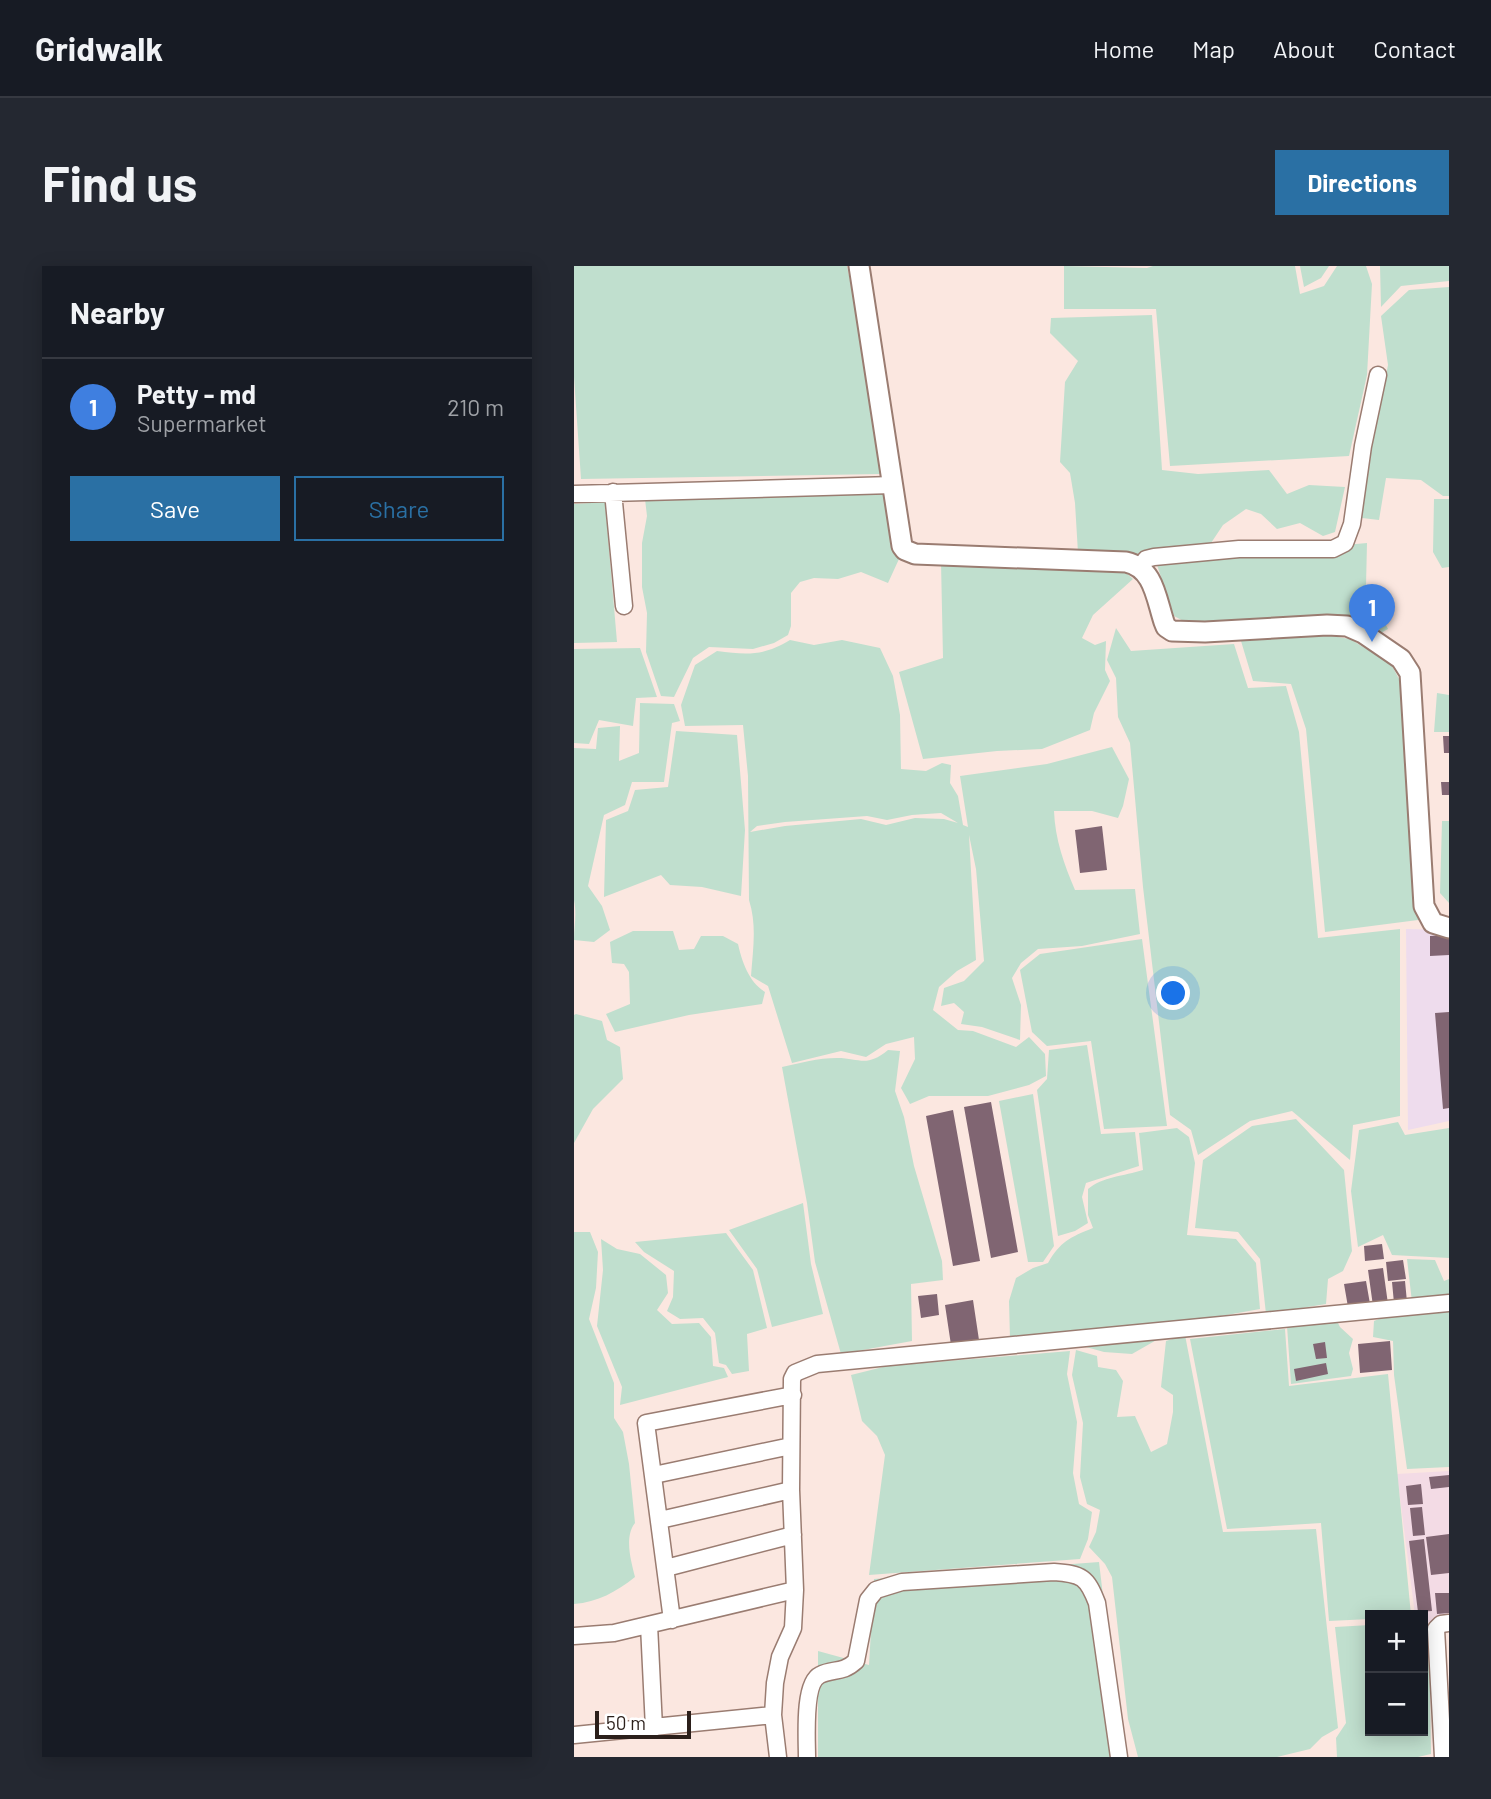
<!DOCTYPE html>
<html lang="en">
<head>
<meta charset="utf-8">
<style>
	:root { --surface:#171b24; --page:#242831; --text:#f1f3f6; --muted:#9ea1a6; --line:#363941; --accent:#2a70a4 }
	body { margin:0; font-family:Barlow,sans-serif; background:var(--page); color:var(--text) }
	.controls { position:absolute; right:21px; bottom:21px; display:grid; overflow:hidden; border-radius:0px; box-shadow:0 4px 18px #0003 }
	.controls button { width:63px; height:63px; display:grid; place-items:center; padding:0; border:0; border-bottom:2px solid var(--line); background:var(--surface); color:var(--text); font:35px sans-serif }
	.scale { position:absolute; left:21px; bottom:18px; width:96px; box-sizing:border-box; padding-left:7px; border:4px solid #2b1f1a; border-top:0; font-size:19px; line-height:24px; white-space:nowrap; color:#2b1f1a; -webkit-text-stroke:5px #fff; paint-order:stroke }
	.you { position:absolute; left:600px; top:728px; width:24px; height:24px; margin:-18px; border:5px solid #fff; border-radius:50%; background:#1a73e8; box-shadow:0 0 0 10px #1a73e833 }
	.badge { display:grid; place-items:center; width:46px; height:46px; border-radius:50%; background:var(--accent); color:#fff; font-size:23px; font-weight:700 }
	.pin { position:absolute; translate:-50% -58px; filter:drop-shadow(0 2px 4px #0008) }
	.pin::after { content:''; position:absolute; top:37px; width:24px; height:21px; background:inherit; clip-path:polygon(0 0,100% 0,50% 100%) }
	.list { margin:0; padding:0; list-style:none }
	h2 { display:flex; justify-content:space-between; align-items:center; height:91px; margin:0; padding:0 28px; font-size:30px }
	h2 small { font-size:23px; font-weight:400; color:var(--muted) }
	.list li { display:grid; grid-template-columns:46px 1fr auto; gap:21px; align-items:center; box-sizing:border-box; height:98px; padding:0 28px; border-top:2px solid var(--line) }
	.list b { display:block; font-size:26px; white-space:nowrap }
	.list p { margin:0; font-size:23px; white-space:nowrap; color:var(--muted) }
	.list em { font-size:23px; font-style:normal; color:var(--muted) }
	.actions { display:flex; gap:14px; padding:21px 28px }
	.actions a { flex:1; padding:16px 0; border:2px solid var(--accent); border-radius:0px; text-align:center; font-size:24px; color:var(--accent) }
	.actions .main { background:var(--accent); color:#fff }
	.map { position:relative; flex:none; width:875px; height:1491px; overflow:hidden; border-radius:0px }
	header { display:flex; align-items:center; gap:42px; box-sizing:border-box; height:98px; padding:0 35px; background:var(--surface); border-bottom:2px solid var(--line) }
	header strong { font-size:33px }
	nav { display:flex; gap:38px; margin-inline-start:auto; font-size:24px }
	.intro { display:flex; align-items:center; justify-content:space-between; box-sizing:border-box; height:168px; padding:0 42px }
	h1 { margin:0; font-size:49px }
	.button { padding:18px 32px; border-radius:0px; background:var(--accent); color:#fff; font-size:24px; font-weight:700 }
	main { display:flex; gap:42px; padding:0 42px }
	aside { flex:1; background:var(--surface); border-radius:0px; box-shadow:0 4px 18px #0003 }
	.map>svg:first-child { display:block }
	.industrial { fill:#eedced }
	.education { fill:#f3dbe5 }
	.green { fill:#c0dfce; fill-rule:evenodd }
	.building { fill:#806572 }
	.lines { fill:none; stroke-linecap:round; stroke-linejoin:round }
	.minor-casing { stroke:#9a7c71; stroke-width:19 }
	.tertiary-casing { stroke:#9a7c71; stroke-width:23 }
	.minor { stroke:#fff; stroke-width:16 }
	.tertiary { stroke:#fff; stroke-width:19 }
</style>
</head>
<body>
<header>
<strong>Gridwalk</strong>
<nav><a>Home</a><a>Map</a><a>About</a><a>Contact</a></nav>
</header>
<div class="intro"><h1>Find us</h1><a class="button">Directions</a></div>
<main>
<aside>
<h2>Nearby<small></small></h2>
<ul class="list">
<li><span class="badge" style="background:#3f7fe0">1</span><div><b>Petty - md</b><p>Supermarket</p></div><em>210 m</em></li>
</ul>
<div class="actions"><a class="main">Save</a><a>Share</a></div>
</aside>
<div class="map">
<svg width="875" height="1491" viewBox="0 0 875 1491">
	<rect width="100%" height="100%" fill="#fbe7e0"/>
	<!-- industrial -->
	<path class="industrial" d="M832,663L875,664V855L834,864Z"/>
	<!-- education -->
	<path class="education" d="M875,1205V1354L849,1357V1349H841L823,1208Z"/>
	<!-- green -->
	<path class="green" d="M0,0H273L293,99L308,208L7,213L0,111Z
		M490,0L573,2L579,0H721L726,28L750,20L763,0H792L798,18L793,109L775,190L596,200L582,43H490Z
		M726,0H755L747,12L730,21Z
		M806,0H875V15L827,20L807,41Z
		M875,21V230H869L847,214L812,212L805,254L788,252L794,200L814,99L807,50L835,24Z
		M578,49L588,204L624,208L695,204L713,228L735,219L771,221L761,266L749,270L726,257L703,263L687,248L672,243L649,259L637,277L572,284L561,289L504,287L501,237L496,207L486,196L491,116L504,95L476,67L477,52Z
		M313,224L320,282L325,293L314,317L287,306L264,313L240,312L226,316L217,327V360L214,369L200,377L179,383L135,381L119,392L100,431L87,430L72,386L73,347L68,321V277L73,250L71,233Z
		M860,233H875V301L868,302L859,286Z
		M31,236L43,376L0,377V238Z
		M793,277L792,320L814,363L805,368L615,358L600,350L582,296Z
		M367,296L548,303L559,313L519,349L508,372L521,379L532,375L531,404L536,415L520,447L516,464L468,483L423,485L349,493L325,406L369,392Z
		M542,362L557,385L660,378L674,422L712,420L725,466L744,672L826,663V850L779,859L776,894L718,845L676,855L624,889L617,864L596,849L569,621L556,477L544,451L542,412L533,394Z
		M739,367L776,373L817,398L831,424L844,654L751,666L732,463L717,418L679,415L667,375Z
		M216,374L240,379L268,374L306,382L319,410L326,449L327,503L352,505L368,497L377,499L376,517L384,530L389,559L394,561L386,510L473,498L538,481L555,513L549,540L544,552L518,545H480C481,573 490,598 501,624L561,623L566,668L508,680L464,683L447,697L438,712L447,739L446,774L408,761L387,758L390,746L380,737L367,740L370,722L390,715L410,695L402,603L395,569L402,694L383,705L365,721L359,744L384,764L399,765L442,781L455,771L471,788L472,810L455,819L414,830H355L336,838L327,822L341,793L340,771L312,778L292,791L267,785L218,797L194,720L177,710C179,683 183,659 175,634L174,510L169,459L111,460L107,439L121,399L143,385C173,389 190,390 216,374ZM367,547L384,557L370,553L341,552L312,559L287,553L211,560L176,566L183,560L211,556L293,550L313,554L338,549Z
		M66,382L83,431L62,432L59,460L25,454L15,478L0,477V383Z
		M863,427L875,429V466H860Z
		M66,437L100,438L106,455L98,457L90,516H58L51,539L30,549L14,620L28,640L36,664L20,676L0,674C0,660 3,649 0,634V482L22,483L24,462L46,460L45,495L65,487Z
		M102,465L163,469L171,564L167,630L128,621L96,619L87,609L30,631L32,554L54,545L61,524L94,521Z
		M868,555H875V637L866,627Z
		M59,665H99L105,684L120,683L127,670H149L164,678C168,696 175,716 191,726L188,738L115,749L41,766L32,748L56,738L55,706L50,698L38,697L36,676Z
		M568,673L593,860L530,863L517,775L473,780L458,766L446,704L466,688Z
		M2,748L28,755L33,774L46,781L49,813L19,843L0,877V749Z
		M513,779L527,868L561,866L565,900L512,917L508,931L514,957L501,965L484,970L463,824L473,813L475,784Z
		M314,784L326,785L321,825L330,851L340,900L368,995L369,1014L337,1018L338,1075L267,1088L241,996L233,937L208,801C226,797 244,792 263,792C286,792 292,802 314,784Z
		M459,828L480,980L469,996H454L425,835Z
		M722,853L770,904L778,985L769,1005L754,1013L752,1038L692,1048L686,993L664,966L621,962L629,894L678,860Z
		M824,856L831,869L875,862V992L818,989L809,969L784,981L777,925L785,864Z
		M603,862L615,871L621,897L613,969L662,973L682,997L686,1043L614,1056L558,1088L530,1086L512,1081L504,1067L436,1073L435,1035L442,1012L459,1002L474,997C486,976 496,971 519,962L514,949V923C528,911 550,910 569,904L565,867Z
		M229,937L237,998L249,1048L198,1061L183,1003L155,964Z
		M0,966H16L24,986L22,1022L15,1053L40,1117V1152L49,1166L55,1198L61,1257C50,1271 57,1295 61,1311C42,1326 24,1336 0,1338Z
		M152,967L179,1004L193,1062L173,1068L175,1105L158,1108L152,1099L145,1097L141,1067L129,1052L106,1053L93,1045L99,1031L100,1005L70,986L61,976Z
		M27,973L43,983L66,988L92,1009L94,1027L83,1044L98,1058L125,1057L137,1071L139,1100L150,1102L154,1111L46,1139L48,1121L23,1060L29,1004Z
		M833,993L861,994L870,1015L875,1013V1032L838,1036Z
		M875,1041V1201L833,1203L820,1109L819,1075L799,1071L800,1055L822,1046Z
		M762,1053L766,1061L779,1073L775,1087L779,1103L777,1110L717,1118L713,1060Z
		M711,1063L715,1120L814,1108L837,1349H796V1353L755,1355L747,1257L653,1263L616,1073Z
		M611,1069L649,1266L742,1263L764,1462L748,1471L736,1483L703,1491H564L554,1453L538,1311L531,1298L515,1281L522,1266L526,1244L513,1238L506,1211L509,1157L498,1109L502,1084L523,1090L524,1101L542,1104L549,1115L543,1151L561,1150L577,1186L593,1178L599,1146V1129L587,1121L592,1075Z
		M496,1085L493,1108L503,1156L499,1207L505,1238L518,1246L514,1273L506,1293L295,1309L311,1189L303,1170L288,1155L277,1109L313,1100Z
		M525,1296L548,1491H244V1385L295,1399L300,1313Z
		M796,1359V1465H849V1363L855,1365L857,1488L844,1491H763L762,1472L772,1457L761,1361Z"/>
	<!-- building -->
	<path class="building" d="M869,470H875V487H870Z
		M867,516H875V529H868Z
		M528,560L533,604L506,607L501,564Z
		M875,669V689L856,690V670Z
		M875,746V842L869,843L861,747Z
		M417,836L444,986L417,992L390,841Z
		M379,844L406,995L379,1000L352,850Z
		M808,978L810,993L791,995L790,980Z
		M829,994L832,1013L814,1015L812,996Z
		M809,1002L814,1038L799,1040L794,1004Z
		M792,1015L796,1038L774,1041L770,1018Z
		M831,1015L833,1036L820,1037L818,1016Z
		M363,1028L365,1049L347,1052L344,1030Z
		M399,1034L405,1074L377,1079L371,1039Z
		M816,1075L818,1104L786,1107L784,1078Z
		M751,1076L753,1092L742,1093L739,1078Z
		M752,1097L754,1108L722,1115L720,1103Z
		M875,1209V1221L857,1223L855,1211Z
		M847,1218L849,1238L834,1239L832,1220Z
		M848,1241L851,1269L839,1270L836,1242Z
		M875,1268V1307L857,1309L852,1271Z
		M850,1273L858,1345L844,1346L835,1275Z
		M861,1327H875V1347L863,1348Z"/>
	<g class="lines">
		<defs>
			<path id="minor" d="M39,226L50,340
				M0,228L319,219
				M566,301L572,293L580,291L665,283H759L771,277L778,258L789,180L804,109
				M80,1209L217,1180
				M86,1254L217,1224
				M92,1302L219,1269
				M98,1354L72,1157L219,1129
				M75,1359L80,1462
				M0,1370L40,1367L221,1324
				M0,1469L199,1449
				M204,1491L199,1449L201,1417L206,1391L219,1362L221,1324L217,1224L218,1113L221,1107L243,1098L875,1037
				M233,1491C233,1473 229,1417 246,1409C259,1402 268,1408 282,1395L294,1334L302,1324L328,1316L480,1306C508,1308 513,1311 523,1337L545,1491
				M869,1491L862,1363L867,1358L875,1357"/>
			<path id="tertiary" d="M285,0L328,280L331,284L341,288L552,296C580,302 582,332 590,356L592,361L598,365L631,366L753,359L773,360L789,367L827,393L836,407L850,640L859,657L875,662"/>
		</defs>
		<!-- minor casing -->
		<use href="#minor" class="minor-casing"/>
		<!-- tertiary casing -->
		<use href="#tertiary" class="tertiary-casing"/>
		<!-- minor -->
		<use href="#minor" class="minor"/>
		<!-- tertiary -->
		<use href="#tertiary" class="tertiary"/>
	</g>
</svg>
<div class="controls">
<button>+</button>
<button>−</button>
</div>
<div class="scale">50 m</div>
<div class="you"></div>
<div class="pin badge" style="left:798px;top:376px;background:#3f7fe0">1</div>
</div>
</main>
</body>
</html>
